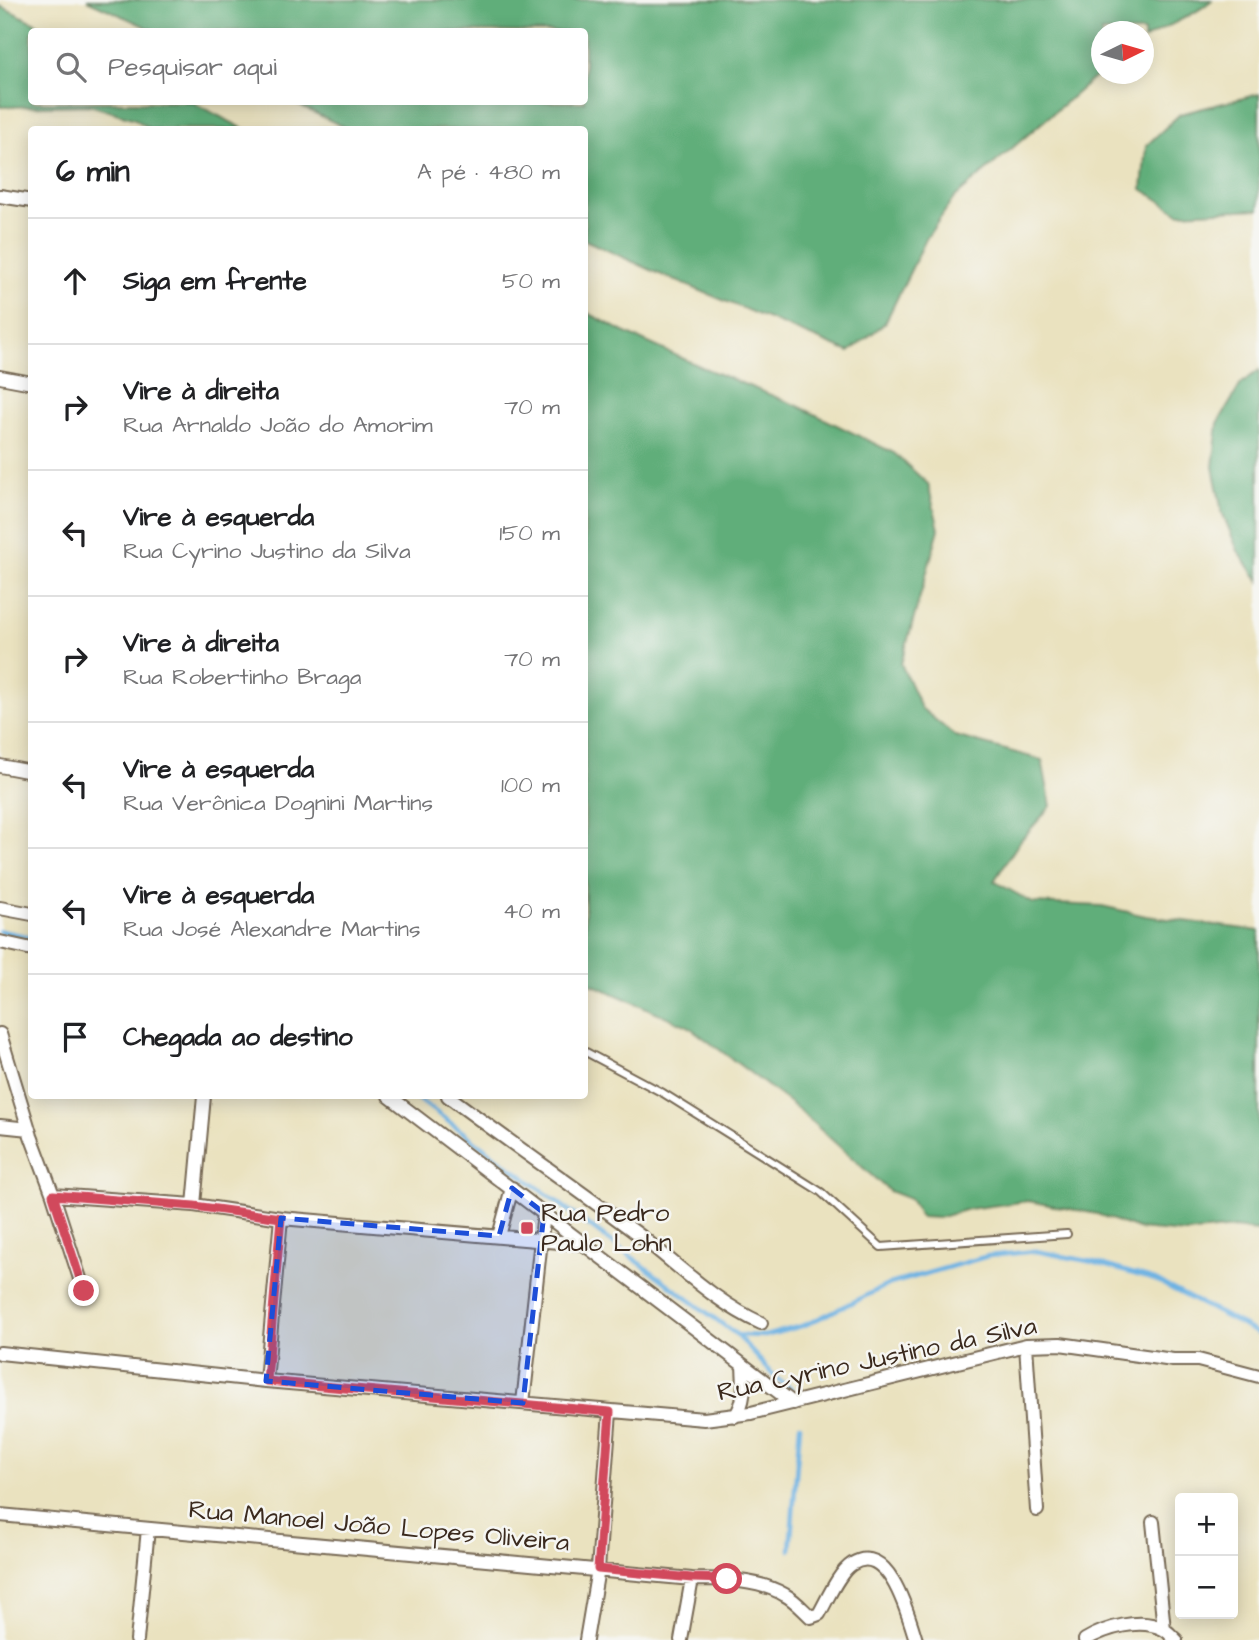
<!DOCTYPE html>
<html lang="pt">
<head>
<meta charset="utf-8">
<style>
	:root { --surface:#fff; --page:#f6f6f6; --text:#202124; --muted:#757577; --line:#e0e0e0 }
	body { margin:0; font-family:"Architects Daughter",sans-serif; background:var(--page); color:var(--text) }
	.controls { position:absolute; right:21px; bottom:21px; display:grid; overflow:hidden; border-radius:7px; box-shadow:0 4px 18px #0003 }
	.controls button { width:63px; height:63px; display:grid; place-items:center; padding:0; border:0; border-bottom:2px solid var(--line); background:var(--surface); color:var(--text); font:35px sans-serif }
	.compass { position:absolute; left:1091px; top:21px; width:63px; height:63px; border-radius:50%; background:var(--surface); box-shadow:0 4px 18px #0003; rotate:85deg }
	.stop { position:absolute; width:21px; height:21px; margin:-16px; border:5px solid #d1495b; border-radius:50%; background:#fff }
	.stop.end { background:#d1495b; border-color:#fff; box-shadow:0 2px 7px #0008 }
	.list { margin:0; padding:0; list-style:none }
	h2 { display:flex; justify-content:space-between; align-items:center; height:91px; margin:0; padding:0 28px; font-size:30px }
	h2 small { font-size:23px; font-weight:400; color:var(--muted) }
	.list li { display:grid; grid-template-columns:46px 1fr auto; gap:21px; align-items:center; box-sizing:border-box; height:126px; padding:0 28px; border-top:2px solid var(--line) }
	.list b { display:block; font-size:26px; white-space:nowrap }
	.list p { margin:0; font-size:23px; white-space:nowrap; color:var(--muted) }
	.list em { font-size:23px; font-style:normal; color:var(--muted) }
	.icon { flex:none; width:38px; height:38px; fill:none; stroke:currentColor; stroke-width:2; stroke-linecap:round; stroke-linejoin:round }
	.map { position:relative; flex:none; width:1259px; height:1640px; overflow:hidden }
	.search { position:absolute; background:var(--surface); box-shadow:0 4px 18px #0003; left:28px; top:28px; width:560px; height:77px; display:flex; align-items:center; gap:18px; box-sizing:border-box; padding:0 24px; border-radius:7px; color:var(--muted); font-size:26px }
	.panel { position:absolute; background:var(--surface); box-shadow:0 4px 18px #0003; left:28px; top:126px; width:560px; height:973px; border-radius:7px }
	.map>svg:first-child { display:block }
	.forest { fill:#60ae7a; stroke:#4e6c4c; stroke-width:2 }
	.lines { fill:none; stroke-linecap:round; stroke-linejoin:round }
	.stream { stroke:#6db2e3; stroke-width:4.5 }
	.lane-casing { stroke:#786a56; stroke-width:10 }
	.street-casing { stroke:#786a56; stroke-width:16 }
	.lane { stroke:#fff; stroke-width:6 }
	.street { stroke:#fff; stroke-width:12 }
	.route { stroke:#d1495b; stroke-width:9 }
	.marked { fill:#1d4ed8; fill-opacity:0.2; stroke:#1d4ed8; stroke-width:5; stroke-dasharray:14 9; stroke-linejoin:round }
	.poi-dot { fill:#d1495b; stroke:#f6f6f2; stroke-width:2.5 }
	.labels { text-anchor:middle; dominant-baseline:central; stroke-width:5; stroke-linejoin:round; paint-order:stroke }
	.poi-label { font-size:26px; fill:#3b2a1e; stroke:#f6f6f2; text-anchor:start }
	.street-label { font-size:26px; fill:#3b2a1e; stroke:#f6f6f2 }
</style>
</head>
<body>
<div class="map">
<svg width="1259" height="1640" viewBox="0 0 1259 1640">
	<rect width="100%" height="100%" fill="#f6f6f2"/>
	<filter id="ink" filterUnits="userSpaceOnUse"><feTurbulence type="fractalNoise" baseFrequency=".0143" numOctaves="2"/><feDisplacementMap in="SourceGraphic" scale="14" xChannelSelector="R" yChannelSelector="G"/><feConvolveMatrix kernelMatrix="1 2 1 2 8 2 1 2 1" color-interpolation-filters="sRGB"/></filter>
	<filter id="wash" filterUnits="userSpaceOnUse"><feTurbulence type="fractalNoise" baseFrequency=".00686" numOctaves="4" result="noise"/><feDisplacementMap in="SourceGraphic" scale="28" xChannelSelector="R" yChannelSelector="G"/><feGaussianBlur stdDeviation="1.57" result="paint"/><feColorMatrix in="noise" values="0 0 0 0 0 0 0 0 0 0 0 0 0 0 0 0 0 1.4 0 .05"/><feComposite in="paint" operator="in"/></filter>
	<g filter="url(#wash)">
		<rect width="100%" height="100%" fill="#eae2bf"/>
		<!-- forest -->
		<path class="forest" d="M87,0H1212C1192,18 1165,25 1144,40V32H1102L1101,72L954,198L926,239L885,323L849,352L662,275L585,240L584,130L348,129L292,102H584V32L155,31Z
			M0,6L52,31L32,32V102H192L244,129H150L135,119L90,105L0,107Z
			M1259,94V209L1179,213L1142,189L1146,146L1180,114Z
			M584,311L624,332L704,368L798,406L894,453L928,484L939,529L901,664L921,708L955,736L1042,760L1051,806L1020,841L994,881L1033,903L1102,906L1146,916L1259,931V1231L1234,1228L1186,1233L1138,1229L1097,1214L1028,1201L968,1209L938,1218L921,1217L910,1199L889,1191L793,1105L688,1026L585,981Z
			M1259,370V581L1238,551L1222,512L1213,467L1218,423L1241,384Z"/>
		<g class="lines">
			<!-- stream -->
			<path class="stream" d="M0,931L32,937
				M414,1096L737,1335L777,1379L791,1388
				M737,1335L765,1336L805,1325L890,1284L988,1256L1036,1251L1093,1262L1155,1280L1259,1334
				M790,1550L800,1425"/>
		</g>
	</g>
	<g filter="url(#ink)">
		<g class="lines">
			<defs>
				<path id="lane" d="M584,1051L663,1093L821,1192L881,1247L1067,1234"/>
				<path id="street" d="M0,196L32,201
					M0,377L32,383
					M0,766L32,772
					M0,908L32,914
					M0,942L32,949
					M0,1034L31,1136L53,1195L84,1291
					M389,1096L793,1403
					M448,1096C511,1143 576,1188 639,1235C678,1265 716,1303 761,1323
					M0,1126L29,1129
					M53,1195L194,1205L281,1218L583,1244
					M194,1205L204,1096
					M499,1236L512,1188
					M1026,1345L1037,1510
					M0,1353L266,1381L704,1419L751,1413L1026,1345L1060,1344L1173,1360H1198L1259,1376
					M266,1381L281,1218
					M523,1403L544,1213
					M735,1416C746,1402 744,1384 743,1366
					M0,1515L692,1579C722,1579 758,1579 785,1595C795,1600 803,1610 811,1617L819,1614C827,1600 839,1572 852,1564C889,1540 909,1618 916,1640
					M1153,1522L1164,1629
					M137,1640L148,1529
					M586,1640L598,1569L610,1412
					M681,1640L692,1579
					M1085,1640C1105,1628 1140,1617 1163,1629C1168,1631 1172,1637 1176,1640"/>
			</defs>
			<!-- lane casing -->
			<use href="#lane" class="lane-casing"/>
			<!-- street casing -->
			<use href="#street" class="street-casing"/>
			<!-- lane -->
			<use href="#lane" class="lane"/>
			<!-- street -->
			<use href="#street" class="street"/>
		</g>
	</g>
	<g class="lines" filter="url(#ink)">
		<!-- route -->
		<path class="route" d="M84,1291L53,1195L194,1206L281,1218L267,1381L610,1412L598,1569L692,1578L727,1579"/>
	</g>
	<!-- marked area -->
	<path class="marked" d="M512,1188L544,1213L523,1403L266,1381L281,1218L499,1236Z"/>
	<!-- markers -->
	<rect class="poi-dot" x="520" y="1221" width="14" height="14" rx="3.5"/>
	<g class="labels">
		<!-- poi labels -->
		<g class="poi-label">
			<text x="541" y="1213">Rua Pedro<tspan x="541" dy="30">Paulo Lohn</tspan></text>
		</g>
		<!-- street labels -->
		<g class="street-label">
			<text transform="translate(877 1359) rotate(-12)">Rua Cyrino Justino da Silva</text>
			<text transform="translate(379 1526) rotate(5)">Rua Manoel João Lopes Oliveira</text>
		</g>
	</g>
</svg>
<div class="controls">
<button>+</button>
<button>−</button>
</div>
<svg class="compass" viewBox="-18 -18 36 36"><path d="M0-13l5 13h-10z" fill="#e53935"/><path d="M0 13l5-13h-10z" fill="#757577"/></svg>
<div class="stop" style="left:727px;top:1579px"></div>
<div class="stop end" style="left:84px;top:1291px"></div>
<div class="search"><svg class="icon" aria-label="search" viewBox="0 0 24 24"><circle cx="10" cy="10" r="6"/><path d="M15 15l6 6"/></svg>Pesquisar aqui</div>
<section class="panel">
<h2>6 min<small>A pé · 480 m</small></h2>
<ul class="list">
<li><svg class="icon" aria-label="ahead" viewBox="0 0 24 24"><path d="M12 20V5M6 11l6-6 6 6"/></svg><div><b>Siga em frente</b></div><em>50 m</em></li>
<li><svg class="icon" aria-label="right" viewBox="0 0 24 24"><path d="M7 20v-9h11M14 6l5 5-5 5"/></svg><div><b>Vire à direita</b><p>Rua Arnaldo João do Amorim</p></div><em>70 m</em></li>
<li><svg class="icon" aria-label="left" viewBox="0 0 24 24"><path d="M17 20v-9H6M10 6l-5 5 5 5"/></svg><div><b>Vire à esquerda</b><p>Rua Cyrino Justino da Silva</p></div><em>150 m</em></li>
<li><svg class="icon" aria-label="right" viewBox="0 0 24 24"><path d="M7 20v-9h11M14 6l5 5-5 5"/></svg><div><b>Vire à direita</b><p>Rua Robertinho Braga</p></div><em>70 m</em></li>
<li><svg class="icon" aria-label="left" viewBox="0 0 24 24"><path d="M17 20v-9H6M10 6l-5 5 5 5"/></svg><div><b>Vire à esquerda</b><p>Rua Verônica Dognini Martins</p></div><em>100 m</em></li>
<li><svg class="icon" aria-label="left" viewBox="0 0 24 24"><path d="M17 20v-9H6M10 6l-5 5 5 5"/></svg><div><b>Vire à esquerda</b><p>Rua José Alexandre Martins</p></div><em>40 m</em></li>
<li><svg class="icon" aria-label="arrive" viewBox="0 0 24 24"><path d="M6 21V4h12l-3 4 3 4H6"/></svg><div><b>Chegada ao destino</b></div></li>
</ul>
</section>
</div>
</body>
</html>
